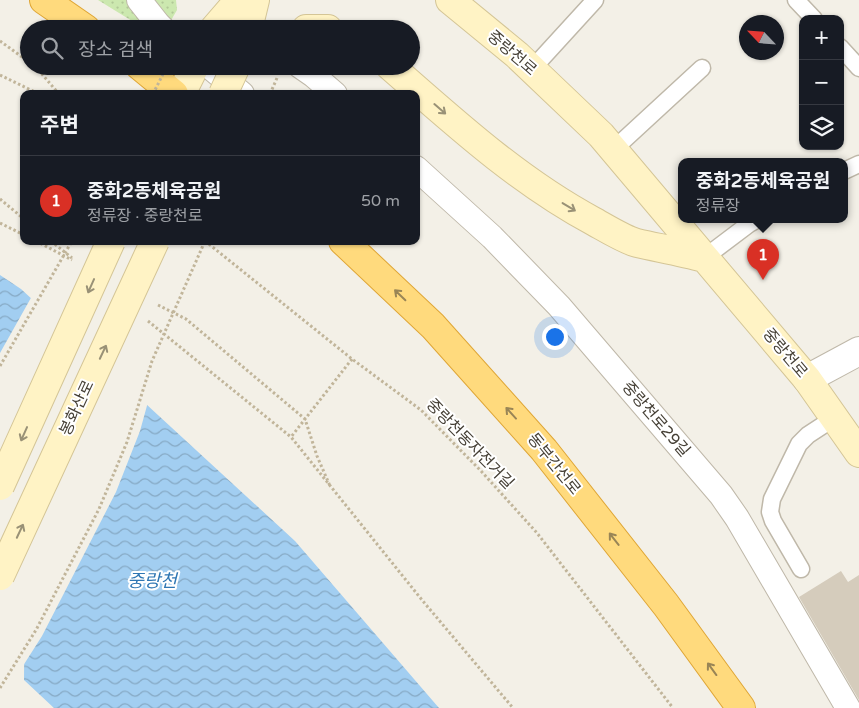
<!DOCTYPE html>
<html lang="ko">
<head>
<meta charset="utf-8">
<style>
	:root { --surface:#171b24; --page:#20242c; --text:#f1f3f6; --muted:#9ea1a6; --line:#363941; --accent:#d93025 }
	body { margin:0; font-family:"Varela Round","Noto Sans KR",sans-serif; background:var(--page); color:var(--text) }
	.controls { position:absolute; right:15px; top:15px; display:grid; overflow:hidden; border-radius:10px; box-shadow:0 1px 4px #0004 }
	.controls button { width:45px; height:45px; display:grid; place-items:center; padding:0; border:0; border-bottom:1px solid var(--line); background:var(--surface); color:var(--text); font:25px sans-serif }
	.compass { position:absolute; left:739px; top:15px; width:45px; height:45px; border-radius:50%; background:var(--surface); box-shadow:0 1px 4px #0004; rotate:296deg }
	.you { position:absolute; left:554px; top:336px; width:18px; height:18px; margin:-12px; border:4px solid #fff; border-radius:50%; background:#1a73e8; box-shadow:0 0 0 8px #1a73e833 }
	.badge { display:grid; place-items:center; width:32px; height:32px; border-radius:50%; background:var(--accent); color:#fff; font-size:16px; font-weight:700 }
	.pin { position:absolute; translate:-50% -41px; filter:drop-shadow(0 1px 2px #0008) }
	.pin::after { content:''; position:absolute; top:26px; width:18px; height:15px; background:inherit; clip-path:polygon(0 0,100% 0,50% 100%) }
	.popup { position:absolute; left:678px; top:158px; width:170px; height:65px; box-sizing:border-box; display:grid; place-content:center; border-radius:10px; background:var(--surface); filter:drop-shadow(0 1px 4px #0005); font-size:16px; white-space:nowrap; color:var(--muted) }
	.popup b { font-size:19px; color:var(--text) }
	.popup::after { content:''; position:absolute; left:50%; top:100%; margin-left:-10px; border:10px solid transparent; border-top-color:var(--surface) }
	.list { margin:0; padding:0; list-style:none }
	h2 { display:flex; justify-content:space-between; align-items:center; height:65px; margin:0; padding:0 20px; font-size:21px }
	h2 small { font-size:16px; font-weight:400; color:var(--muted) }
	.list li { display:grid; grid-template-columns:32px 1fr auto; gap:15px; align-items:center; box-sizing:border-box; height:90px; padding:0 20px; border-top:1px solid var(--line) }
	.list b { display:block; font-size:19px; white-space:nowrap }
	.list p { margin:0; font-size:16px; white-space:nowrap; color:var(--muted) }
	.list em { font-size:16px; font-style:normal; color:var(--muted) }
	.icon { flex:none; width:28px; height:28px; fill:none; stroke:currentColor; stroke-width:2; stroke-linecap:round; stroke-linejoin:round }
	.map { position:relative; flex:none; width:859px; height:708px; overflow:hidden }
	.search { position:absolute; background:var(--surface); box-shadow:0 1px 4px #0004; left:20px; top:20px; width:400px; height:55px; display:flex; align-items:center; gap:12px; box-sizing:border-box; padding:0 18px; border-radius:28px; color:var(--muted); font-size:19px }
	.panel { position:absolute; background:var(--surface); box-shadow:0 1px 4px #0004; left:20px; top:90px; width:400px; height:155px; border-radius:10px }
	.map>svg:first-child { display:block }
	.park { fill:url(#park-dots) }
	.water { fill:url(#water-waves) }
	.pier { fill:#f3f0e7 }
	.building { fill:#d5ccbc }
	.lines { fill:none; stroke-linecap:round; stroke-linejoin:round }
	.service-casing { stroke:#bfb8a9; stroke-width:19 }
	.pedestrian-casing { stroke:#bfb8a9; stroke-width:26 }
	.minor-casing { stroke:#bfb8a9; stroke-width:30 }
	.secondary-casing { stroke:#d4c596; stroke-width:30 }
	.trunk-casing { stroke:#dfa636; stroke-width:30 }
	.path { stroke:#c1b59a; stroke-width:3; stroke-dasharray:2.5 2.5; stroke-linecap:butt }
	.service { stroke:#fff; stroke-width:16 }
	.pedestrian { stroke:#fff; stroke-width:24 }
	.minor { stroke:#fff; stroke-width:28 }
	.secondary { stroke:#fff3c5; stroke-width:28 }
	.trunk { stroke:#ffda7d; stroke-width:28 }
	.secondary-bridge-casing { stroke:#d4c596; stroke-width:30; stroke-linecap:butt }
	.path-bridge { stroke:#c1b59a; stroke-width:3; stroke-dasharray:2.5 2.5; stroke-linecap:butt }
	.secondary-bridge { stroke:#fff3c5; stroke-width:28 }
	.oneway { stroke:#999176 }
	.oneway2 { stroke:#998556 }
	.labels { text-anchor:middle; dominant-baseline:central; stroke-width:4; stroke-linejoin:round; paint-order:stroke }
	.street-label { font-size:16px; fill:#464036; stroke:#fff }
	.water-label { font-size:18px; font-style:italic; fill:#2e76b3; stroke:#fff }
</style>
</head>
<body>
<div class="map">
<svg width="859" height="708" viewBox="0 0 859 708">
	<defs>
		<pattern id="park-dots" width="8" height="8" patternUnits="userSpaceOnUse" patternTransform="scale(1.25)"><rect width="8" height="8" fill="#cce8af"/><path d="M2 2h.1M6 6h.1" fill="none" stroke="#b1c897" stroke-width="1.8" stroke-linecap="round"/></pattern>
		<pattern id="water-waves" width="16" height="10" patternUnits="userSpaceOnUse" patternTransform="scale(1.25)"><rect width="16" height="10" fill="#a2cef1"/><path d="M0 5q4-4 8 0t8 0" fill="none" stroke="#86a9c4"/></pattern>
	</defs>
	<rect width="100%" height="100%" fill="#f3f0e7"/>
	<!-- park -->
	<path class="park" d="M98,0H176L177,10L166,29H145Z"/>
	<!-- water -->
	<path class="water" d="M0,275L21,289L295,541L439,708H54L24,680L25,542L0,528Z"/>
	<!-- pier -->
	<path class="pier" d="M32,296L148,402L140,431L116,492L42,636L21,669L23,543L0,531V353Z"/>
	<!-- building -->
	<path class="building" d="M841,571L848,582L859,575V700L799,597Z"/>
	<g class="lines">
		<defs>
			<path id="service" d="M796,0L814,19
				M840,47L859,68
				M532,69L595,0
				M613,150L702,68
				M844,171L859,164
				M704,258L749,224L758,219
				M801,569L773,521L770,512L772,499L799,444L808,435L834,418"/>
			<path id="pedestrian" d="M139,0L158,24L163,29
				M209,66L242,94
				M300,66L313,75L335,94
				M416,168L492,237L559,306L721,495L737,518L848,708"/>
			<path id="minor" d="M807,379L859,351"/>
			<path id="secondary" d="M450,0L517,55L601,135L807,379L859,453
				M214,29L239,0
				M248,29L255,0
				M306,29H328
				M390,66C454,122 517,180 593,221C604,227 625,240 637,243C659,248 682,252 704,258
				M181,94L195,66"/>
			<path id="trunk" d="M44,0L86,29
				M140,66L174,94
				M343,241L433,326L544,450L666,605L741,708"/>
		</defs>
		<!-- service casing -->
		<use href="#service" class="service-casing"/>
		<!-- pedestrian casing -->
		<use href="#pedestrian" class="pedestrian-casing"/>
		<!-- minor casing -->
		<use href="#minor" class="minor-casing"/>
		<!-- secondary casing -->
		<use href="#secondary" class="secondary-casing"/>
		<!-- trunk casing -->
		<use href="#trunk" class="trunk-casing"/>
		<!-- path -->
		<path class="path" d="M0,41L29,62
			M35,66L59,94
			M0,75L39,94
			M270,94L277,78
			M0,199L24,219
			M0,223L24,235
			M36,241L72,260
			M205,241L352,359L421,410L481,471L537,533L673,708
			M158,305L186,319L305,419L317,456L330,486
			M352,359L291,437L422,600L513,708"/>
		<!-- service -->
		<use href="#service" class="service"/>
		<!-- pedestrian -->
		<use href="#pedestrian" class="pedestrian"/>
		<!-- minor -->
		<use href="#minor" class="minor"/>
		<!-- secondary -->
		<use href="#secondary" class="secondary"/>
		<!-- trunk -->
		<use href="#trunk" class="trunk"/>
		<defs>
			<path id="secondary-bridge" d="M223,94L236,66
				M0,486L111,241
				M0,576L155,241"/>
		</defs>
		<!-- secondary-bridge casing -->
		<use href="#secondary-bridge" class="secondary-bridge-casing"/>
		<!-- path-bridge -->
		<path class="path-bridge" d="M153,94L167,66
			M51,241L72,258
			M148,321L291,437
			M0,366L72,241
			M0,688L36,630L99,509L127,442L152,361L205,241"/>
		<!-- secondary-bridge -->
		<use href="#secondary-bridge" class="secondary-bridge"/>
	</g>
	<!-- one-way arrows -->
	<defs><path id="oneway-shaft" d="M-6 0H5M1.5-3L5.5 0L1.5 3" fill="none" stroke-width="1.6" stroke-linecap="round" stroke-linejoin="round" transform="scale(1.25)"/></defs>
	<g class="oneway">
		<use href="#oneway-shaft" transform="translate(440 109) rotate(41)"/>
		<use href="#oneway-shaft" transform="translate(569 207) rotate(31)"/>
		<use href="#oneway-shaft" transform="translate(91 286) rotate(114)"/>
		<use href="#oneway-shaft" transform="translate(103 352) rotate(-65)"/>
		<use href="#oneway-shaft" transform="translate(24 434) rotate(114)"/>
		<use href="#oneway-shaft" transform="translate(20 531) rotate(-65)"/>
	</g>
	<g class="oneway2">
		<use href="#oneway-shaft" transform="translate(400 295) rotate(-136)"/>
		<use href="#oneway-shaft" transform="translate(511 413) rotate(-132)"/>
		<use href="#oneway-shaft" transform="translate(614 539) rotate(-128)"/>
		<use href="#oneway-shaft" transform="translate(712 669) rotate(-126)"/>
	</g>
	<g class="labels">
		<!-- street labels -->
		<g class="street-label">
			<text transform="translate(512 53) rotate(41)">중랑천로</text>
			<text transform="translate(785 353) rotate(50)">중랑천로</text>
			<text transform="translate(77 408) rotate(-65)">봉화산로</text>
			<text transform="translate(656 419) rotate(49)">중랑천로29길</text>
			<text transform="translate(470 444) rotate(46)">중랑천동자전거길</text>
			<text transform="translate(554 464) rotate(51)">동부간선로</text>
		</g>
		<!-- water labels -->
		<g class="water-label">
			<text x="152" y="581">중랑천</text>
		</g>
	</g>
</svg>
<div class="controls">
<button>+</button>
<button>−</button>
<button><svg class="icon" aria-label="layers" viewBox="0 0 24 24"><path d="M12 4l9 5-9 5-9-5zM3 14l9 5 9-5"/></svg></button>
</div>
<svg class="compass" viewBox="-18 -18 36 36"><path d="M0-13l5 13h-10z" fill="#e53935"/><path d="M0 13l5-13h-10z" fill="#9ea1a6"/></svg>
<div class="you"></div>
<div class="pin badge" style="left:763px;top:280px">1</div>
<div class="popup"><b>중화2동체육공원</b>정류장</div>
<div class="search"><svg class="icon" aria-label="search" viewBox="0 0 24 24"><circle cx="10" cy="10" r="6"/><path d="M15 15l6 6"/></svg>장소 검색</div>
<section class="panel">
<h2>주변<small></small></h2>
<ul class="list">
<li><span class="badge">1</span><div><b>중화2동체육공원</b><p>정류장 · 중랑천로</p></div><em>50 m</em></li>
</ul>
</section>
</div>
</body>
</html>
